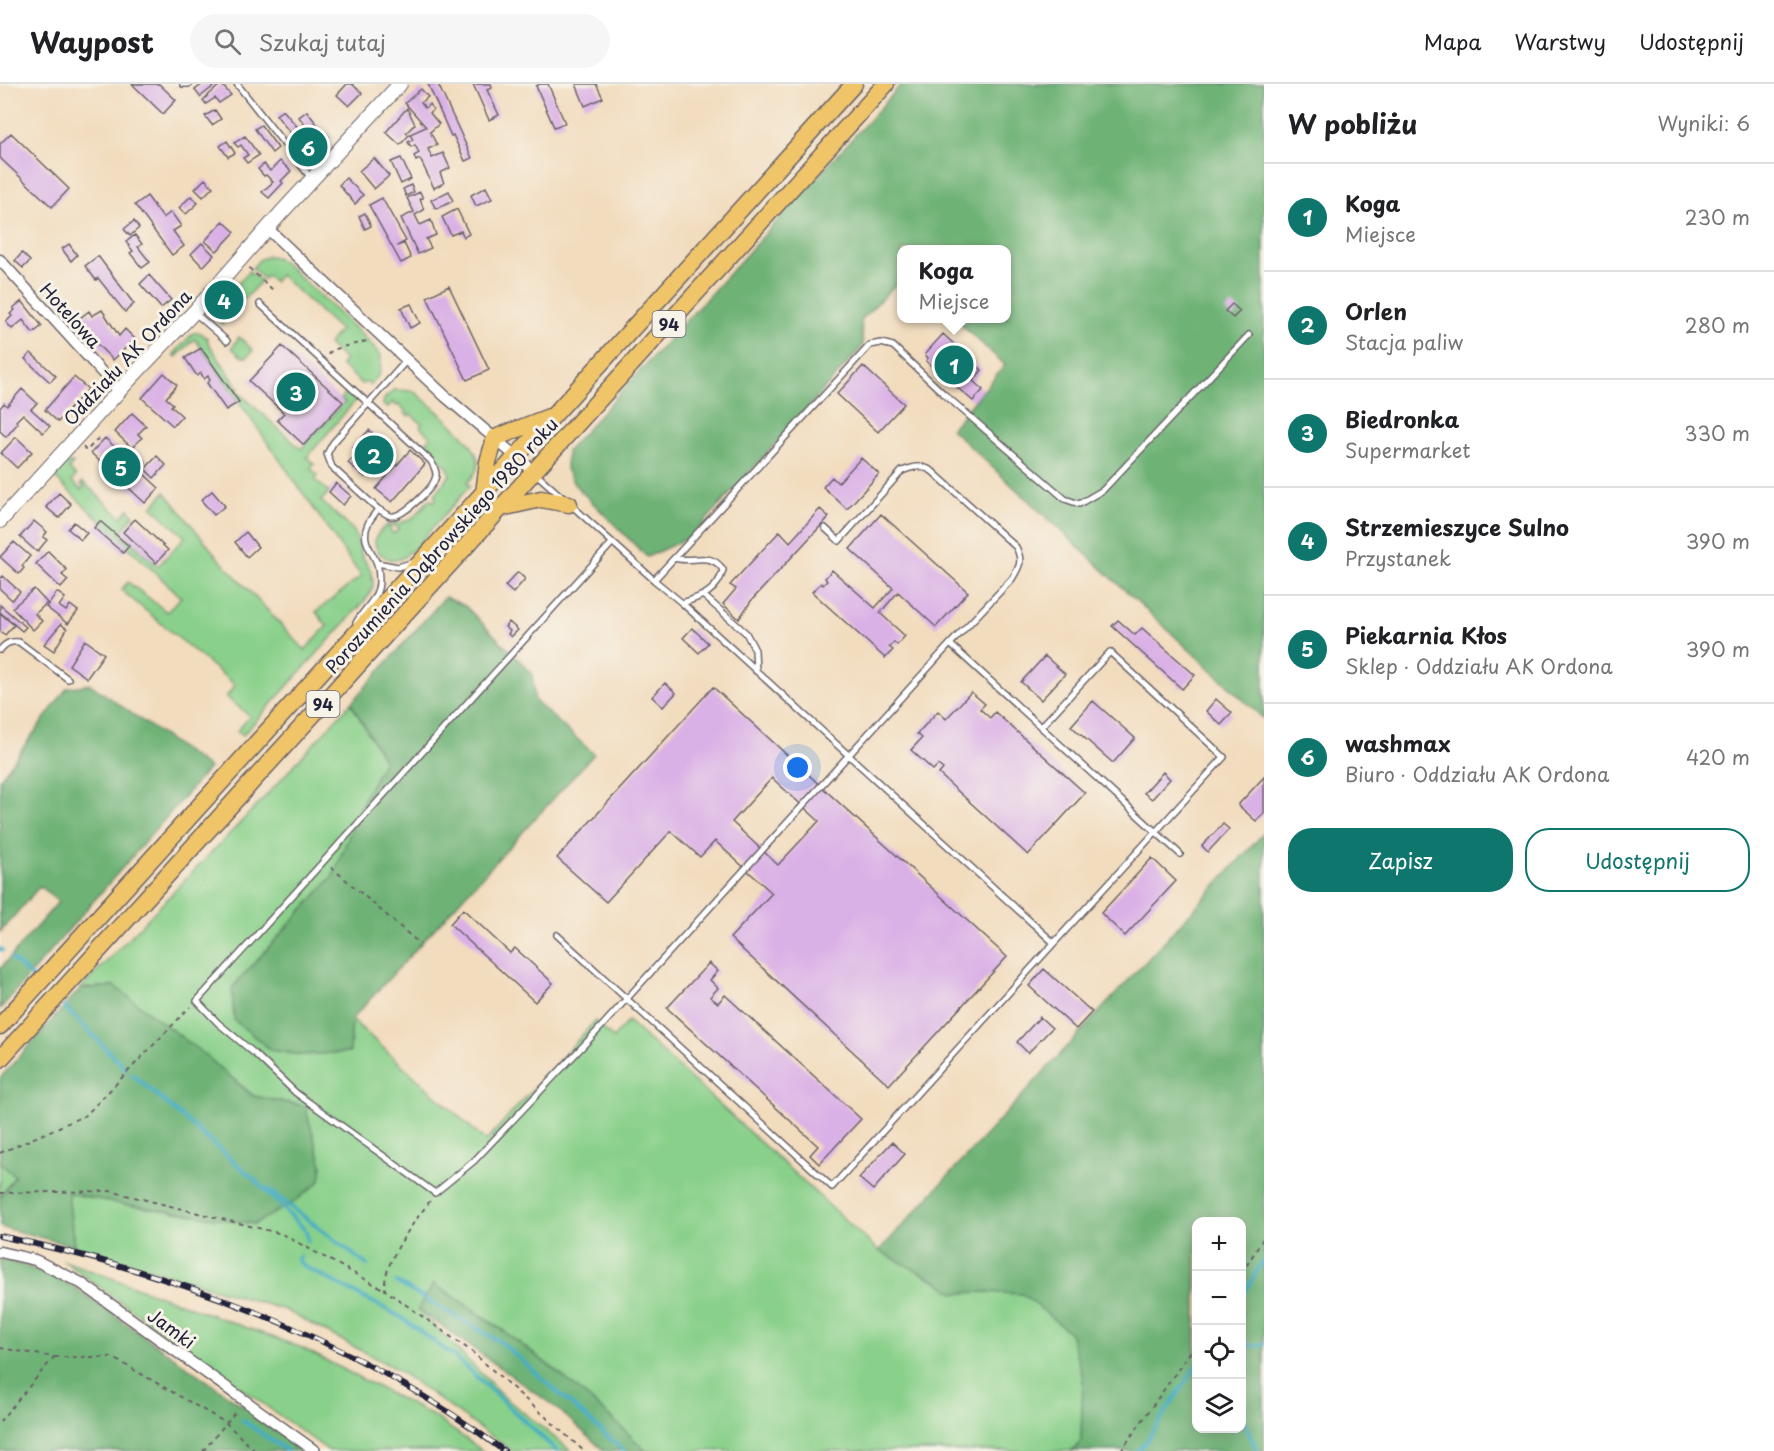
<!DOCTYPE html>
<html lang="pl">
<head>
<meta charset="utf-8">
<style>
	:root { --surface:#fff; --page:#f6f6f6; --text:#202124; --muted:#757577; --line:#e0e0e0; --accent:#0f766e }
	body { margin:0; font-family:"Playpen Sans",sans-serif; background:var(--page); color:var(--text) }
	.controls { position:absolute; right:18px; bottom:18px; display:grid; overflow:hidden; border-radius:12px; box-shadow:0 3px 15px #0003 }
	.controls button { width:54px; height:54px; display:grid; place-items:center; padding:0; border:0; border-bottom:2px solid var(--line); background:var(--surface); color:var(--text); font:30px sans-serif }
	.you { position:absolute; left:798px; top:684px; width:21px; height:21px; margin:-15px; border:4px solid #fff; border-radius:50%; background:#1a73e8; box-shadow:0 0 0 9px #1a73e833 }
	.badge { display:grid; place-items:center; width:39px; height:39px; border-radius:50%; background:var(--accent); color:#fff; font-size:20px; font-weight:700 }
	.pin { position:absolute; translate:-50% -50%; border:3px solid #fff; box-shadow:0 2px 6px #0006 }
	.popup { position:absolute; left:897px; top:161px; width:114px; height:78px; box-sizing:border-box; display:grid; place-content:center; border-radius:12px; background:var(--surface); filter:drop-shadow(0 2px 4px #0005); font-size:20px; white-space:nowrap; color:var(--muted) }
	.popup b { font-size:22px; color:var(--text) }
	.popup::after { content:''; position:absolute; left:50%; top:100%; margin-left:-12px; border:12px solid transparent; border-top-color:var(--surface) }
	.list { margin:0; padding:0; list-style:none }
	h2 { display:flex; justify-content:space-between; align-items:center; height:78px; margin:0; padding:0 24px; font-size:26px }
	h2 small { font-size:20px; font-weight:400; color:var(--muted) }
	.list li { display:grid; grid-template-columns:39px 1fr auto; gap:18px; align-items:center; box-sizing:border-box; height:108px; padding:0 24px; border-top:2px solid var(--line) }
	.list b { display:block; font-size:22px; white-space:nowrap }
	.list p { margin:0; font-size:20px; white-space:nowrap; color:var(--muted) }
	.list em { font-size:20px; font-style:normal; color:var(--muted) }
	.actions { display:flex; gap:12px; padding:18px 24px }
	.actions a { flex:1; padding:14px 0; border:2px solid var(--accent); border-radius:24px; text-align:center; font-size:21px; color:var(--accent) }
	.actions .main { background:var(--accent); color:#fff }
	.icon { flex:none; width:33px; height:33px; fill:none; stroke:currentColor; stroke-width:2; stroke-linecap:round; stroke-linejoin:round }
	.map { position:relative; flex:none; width:1264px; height:1367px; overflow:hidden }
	header { display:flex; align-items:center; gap:36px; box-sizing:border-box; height:84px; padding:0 30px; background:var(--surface); border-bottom:2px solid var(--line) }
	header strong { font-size:28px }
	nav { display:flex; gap:33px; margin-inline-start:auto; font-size:21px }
	.search { width:420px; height:54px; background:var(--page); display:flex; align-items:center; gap:15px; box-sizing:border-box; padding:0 21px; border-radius:33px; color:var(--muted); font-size:22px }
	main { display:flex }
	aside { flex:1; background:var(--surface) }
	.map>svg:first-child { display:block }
	.green { fill:#89d08a; stroke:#567962; stroke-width:1.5 }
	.forest { fill:#6eb276; stroke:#486a58; stroke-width:1.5; fill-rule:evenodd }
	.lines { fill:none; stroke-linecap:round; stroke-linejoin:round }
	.stream { stroke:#44adc3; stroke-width:4 }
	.building { fill:#dab1e6; fill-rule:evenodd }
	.service-casing { stroke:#6b6369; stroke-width:8 }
	.minor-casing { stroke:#6b6369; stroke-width:13 }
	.tertiary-casing { stroke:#6b6369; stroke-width:16 }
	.primary-casing { stroke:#6b6369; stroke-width:19 }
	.path { stroke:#6b6369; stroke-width:2; stroke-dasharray:4.5 4.5; stroke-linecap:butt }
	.service { stroke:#fff; stroke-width:5 }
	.minor { stroke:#fff; stroke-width:10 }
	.tertiary { stroke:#fff; stroke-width:14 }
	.primary { stroke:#f0c469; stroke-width:16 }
	.rail-casing { stroke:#22223b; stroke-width:6 }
	.rail { stroke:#f7f3e8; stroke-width:4; stroke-dasharray:11; stroke-linecap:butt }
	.labels { text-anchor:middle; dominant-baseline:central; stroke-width:6; stroke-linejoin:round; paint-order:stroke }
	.shield { fill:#f7f3e8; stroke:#62616f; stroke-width:1.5 }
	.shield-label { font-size:16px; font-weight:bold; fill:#22223b }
	.street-label { font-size:18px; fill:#22223b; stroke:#f7f3e8 }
</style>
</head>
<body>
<header>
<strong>Waypost</strong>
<div class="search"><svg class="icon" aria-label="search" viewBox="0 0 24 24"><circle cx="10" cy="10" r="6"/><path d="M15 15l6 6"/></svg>Szukaj tutaj</div>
<nav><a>Mapa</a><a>Warstwy</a><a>Udostępnij</a></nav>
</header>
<main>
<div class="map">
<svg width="1264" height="1367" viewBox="0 0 1264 1367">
	<rect width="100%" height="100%" fill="#f7f3e8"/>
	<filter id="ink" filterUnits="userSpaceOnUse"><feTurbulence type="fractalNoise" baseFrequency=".0167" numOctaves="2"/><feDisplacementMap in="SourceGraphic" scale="12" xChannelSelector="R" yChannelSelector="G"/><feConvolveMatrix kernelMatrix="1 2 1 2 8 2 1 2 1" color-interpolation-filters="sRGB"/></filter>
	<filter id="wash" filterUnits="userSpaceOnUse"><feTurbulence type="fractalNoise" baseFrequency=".008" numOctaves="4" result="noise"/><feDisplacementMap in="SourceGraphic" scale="24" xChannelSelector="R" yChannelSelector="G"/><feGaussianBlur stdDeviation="1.35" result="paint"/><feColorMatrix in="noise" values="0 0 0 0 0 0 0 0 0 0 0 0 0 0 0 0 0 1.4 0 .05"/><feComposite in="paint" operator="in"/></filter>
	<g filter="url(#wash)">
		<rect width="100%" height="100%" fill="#f2dcbe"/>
		<!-- green -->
		<path class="green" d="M267,172L274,173L284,178L364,253L381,272L380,289L371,301L369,298L362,300L341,281L345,276L328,260L340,246L280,191L274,198L267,192L264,195L252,184L259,176Z
			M249,187L261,197L222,240L215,232L217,224Z
			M193,249H201L208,255L207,257L239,305L237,307L301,365L345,318L341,315L348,307L356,316L307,373L314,380L311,385L318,392L315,396L329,408L321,417L353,446L358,457L361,470L372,489L373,502L370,510L356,527H354L353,530L243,651L237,647L250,632L226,613L235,601L121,506L128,498L167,528L181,513L54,393L67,379H73L69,385L76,392L72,397L81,406L84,403L81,400L83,398L121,433L129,425L134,432L120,448L158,482L185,453L152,423L165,408L219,475L305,566L327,542L316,528L361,492L195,255L176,273L174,270Z
			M239,253L253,266L247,273H242L232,264Z
			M394,306L414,307C430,322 479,358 478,379C478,387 473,393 467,399L470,402L411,468H408C397,490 354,461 388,441L391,444L390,446L394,450L399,444L390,440L404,438L414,433L430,415L434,418L436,414L434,412L450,391L447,382L424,362L431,353L420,343L422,340L410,330L408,332L405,329L406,327L399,321L397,322L393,318L387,324L383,321L384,315Z
			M351,619L384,676L364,715L333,792L232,904L271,966L300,971L350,968L351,935L486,1057L595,937L613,954L628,937L879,1167L937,1197L954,1209L985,1208L1023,1210L1071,1249L1083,1294L1081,1358L1072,1367H646C583,1306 509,1247 434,1200L418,1225L504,1313L571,1367H512L396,1285L285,1226L74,1162L68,1109L122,1120L254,1140L305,1022L254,1012L205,971L114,902L80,905L263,715Z
			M0,1079L15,1092L0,1113Z
			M62,1176L302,1264L433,1332L483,1367H329Z"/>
		<!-- forest -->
		<path class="forest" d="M902,0H1264V635L951,345L1005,281L955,235L1006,234V166H902L901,195L861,236L863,262L692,452L647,473L574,400L566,385L567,367Z
			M445,513L465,522L532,589L535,617L594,670L352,935L350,968L300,971L271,966L234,936L232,904L333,792L364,715L384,676L351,619Z
			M90,600L209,684L0,925V885L58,818L40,802L0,848V695L67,604Z
			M1264,749V1367H1072L1081,1358L1083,1294L1070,1249L1023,1210L985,1208L954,1209L937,1197L879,1167ZM1196,1138H1242V1344H1196Z
			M114,902L205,971L253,1012L305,1022L322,1081L320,1097L293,1119L254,1140L122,1120L68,1109L74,1162L0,1143V1113L15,1092L0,1079V994L80,905Z
			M0,1175L21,1180L71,1201L307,1367H0Z
			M434,1200C508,1247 584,1306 646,1367H604L558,1325L418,1225Z"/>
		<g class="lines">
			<!-- stream -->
			<path class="stream" d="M0,865L2,866
				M12,875L32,893
				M64,922L125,984
				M132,990L254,1095L306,1147L308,1156
				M268,1105L367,1181
				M300,1172L298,1175L300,1179L307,1184L399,1232L454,1272L557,1367
				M396,1198L502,1259L624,1367
				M1242,1213L1264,1175
				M1242,1260L1252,1262L1264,1260
				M1242,1333L1257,1367
				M242,1336L287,1367
				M1137,1367L1145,1359L1196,1282"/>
		</g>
		<g id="blocks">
			<!-- building -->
			<path class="building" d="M132,0H159L176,16L163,30Z
				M203,0H213L214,2L200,13L195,6Z
				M221,0L231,11L219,19L215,14L206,20L203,16Z
				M347,0H352L362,9L349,22L337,11Z
				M428,0H438L472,74L465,77L453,51L451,52Z
				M473,0H491L492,4L487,6L499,31L489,36Z
				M540,0H548L565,39L554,43L536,2Z
				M576,0H596L603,14L585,22Z
				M421,5L428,13L421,19L425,24L430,20L433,26L430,29L439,40L430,48L437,61L428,65L432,74L443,69L450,84L440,89L444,99L434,104L420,75L416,77L414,72L419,69L415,61L411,63L408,58L413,56L410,50L426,43L405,19Z
				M407,24L415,40L406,49L409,51L400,61L386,48Z
				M215,26L221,35L212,41L205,32Z
				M283,26L315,64L307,70L276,31Z
				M307,27L324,50L326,49L329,53L319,61L299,33Z
				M261,41L278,64L272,69L255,45Z
				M11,49L69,105L52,123L0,74V60Z
				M245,52L259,71L247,79L243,74L248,71L241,61L238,63L234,59Z
				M227,57L235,69L228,73L220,62Z
				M374,74L389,92L374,105L359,87Z
				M401,74L411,95L401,100L391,78Z
				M280,77L291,87L281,97L283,99L269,114L262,108L273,98L266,91L264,92L258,85L264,80L270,87Z
				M346,94L363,111L355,120L339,101Z
				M205,95L213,103L203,113L195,105Z
				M411,101L414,108L406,112L403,105Z
				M486,103L492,115L476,122L471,111Z
				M449,107L453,117L436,125L431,116Z
				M420,108L423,114L420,115L424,126L415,131L420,141L431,136L436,151L426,155L431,164L418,170L401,134L414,128L407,114Z
				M147,112L163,134L171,128L181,142L173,147L184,162L172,171L135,121Z
				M191,112L198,119L186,130L179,124Z
				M382,114L406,157L397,162L404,159L411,174L401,179L369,121Z
				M457,125L469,150L464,153L461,147L451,151L442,133Z
				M365,129L371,142L365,145L359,132Z
				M134,137L139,144L130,152L124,145Z
				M223,137L235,148L217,167L205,157Z
				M135,151L142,160L138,163L150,178L142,184L130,169L133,167L126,158Z
				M202,159L214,171L203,183L191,170Z
				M69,160L77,171L71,177L62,165Z
				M22,169L30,177L23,184L15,177Z
				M98,172L134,220L125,228L98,194L96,196L85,182Z
				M149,191L171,216L161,224L140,200Z
				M449,202L489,286L467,296L427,213Z
				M22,217L42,242L33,249L23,236L12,245L6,238L12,232L10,230L15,226L13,224Z
				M411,220L420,239L410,244L401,224Z
				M1232,220L1240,227L1233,234L1225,227Z
				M102,226L119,252L125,245L135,255L113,276L91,254L93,252L80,234L89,227L92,232Z
				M943,250L982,286L973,297L983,306L973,317L926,277L928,274L925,270Z
				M282,262L343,318L304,361L277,336L284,329L249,297Z
				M201,264L239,318L226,326L207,299L210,296L208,292L204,295L201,289L197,292L185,274Z
				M31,269L56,292L50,298L25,275Z
				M863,282L904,320L878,348L837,310Z
				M164,289L177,301L166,314L173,320L171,322L182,332L173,342L142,314Z
				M74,293L88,305L58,338L45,326Z
				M22,305L37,319L31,325L50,342L43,349L23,330L16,337L18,339L6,353L0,347V324L4,319L7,322Z
				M132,329L146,342L138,350L142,354L132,364L115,348Z
				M369,346L390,365L365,393L348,379L358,368L353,364Z
				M16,353L32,368L17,384L1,369Z
				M105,354L159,404L145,419L91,369Z
				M410,366L425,380L392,418L376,405Z
				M138,370L146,378L143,383L133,374Z
				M157,372L166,381L154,394L145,385Z
				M861,374L879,390L847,425L823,403L832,393L838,399Z
				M336,399L351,412L343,421L329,408Z
				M212,407L225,422L214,431L201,416Z
				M59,409L71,420L59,434L46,423Z
				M820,425L829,433L751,517L739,535L723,520L736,505L730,501L780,447L790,458Z
				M881,430L968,508L936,543L898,508L880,529L905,552L897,561L894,558L889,563L893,566L885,574L812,508L821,499L823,501L827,497L825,494L832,486L875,524L893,504L850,465Z
				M135,435L168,466L156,479L123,448Z
				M34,437L47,448L43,453L47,456L37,468L20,453Z
				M100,437L129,462L123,469L94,444Z
				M74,438L87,449L81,456L68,445Z
				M246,448L258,463L247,473L235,458Z
				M14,458L30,472L22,482L24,484L19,490L0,473Z
				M48,467L67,486L62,491L68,496L61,504L36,480Z
				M518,488L525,495L513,509L505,502Z
				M3,492L20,508L12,516L0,505V495Z
				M34,505L47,519L35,530L42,537L33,546L12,524Z
				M57,508L65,514L59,522L66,527L70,521L78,527L68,540L46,523Z
				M0,521L26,543L22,547L0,528Z
				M0,529L14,541L5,551L0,547Z
				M1118,536L1135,551L1142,544L1195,591L1182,605L1112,542Z
				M509,538L518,546L511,553L508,550L510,547L505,543Z
				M61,540L67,545L54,567L44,560Z
				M692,544L708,559L699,569L683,554Z
				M85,556L104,570L87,594L69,581Z
				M1045,572L1065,590L1041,616L1021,598Z
				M665,599L676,609L663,623L652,613Z
				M713,603L1007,873L889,1001L730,854L772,809L715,757L700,773L671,747L606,818L557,774ZM772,694L819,737L778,781L732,738Z
				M971,608L985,620L980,625L990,634L995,628L1085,709L1028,771L939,690L943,685L938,681L933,686L911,666L922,654L917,650L938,627L946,635Z
				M1216,615L1232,629L1221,641L1206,627Z
				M1093,617L1135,654L1113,679L1071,642Z
				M1163,688L1170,695L1152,715L1144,709Z
				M1264,693V729L1256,737L1238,721Z
				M1223,740L1229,745L1208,768L1202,762Z
				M1152,774L1176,797L1125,852L1101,829Z
				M463,825L510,869L515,864L553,899L535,918L450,840Z
				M709,879L718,887L710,896L718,904L710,913L718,919L725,911L861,1035L819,1080L810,1071L818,1062L667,924Z
				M1044,885L1092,928L1076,945L1029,902Z
				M1040,933L1052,944L1028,969L1017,958Z
				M892,1058L905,1070L873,1106L859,1094Z"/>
		</g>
	</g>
	<g filter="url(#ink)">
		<use href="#blocks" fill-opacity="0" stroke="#6b6369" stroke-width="1.5"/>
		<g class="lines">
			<defs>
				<path id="service" d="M183,0H188
					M237,0L311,94
					M260,220L431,377C434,383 438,389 435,395C432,405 402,434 391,432C387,431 382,427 378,425
					M195,229L227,257
					M535,389L562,413
					M825,444L839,457L902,387C915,382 921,381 932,387L1016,463C1023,477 1020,482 1012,495L950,560L1180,770
					M612,459L197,917L218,939L254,969L296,1009L435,1109L474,1077L601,943L950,560
					M674,474C691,480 711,466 723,486C718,507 702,513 682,519
					M377,479L398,483L414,478
					M654,496L870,261L881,259L893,262L944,310L1065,415L1079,420L1103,406L1249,251
					M704,512L746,549L755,566L756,587
					M356,539C363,526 378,515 379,499C379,494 379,485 377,480C373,467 360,457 368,440C370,435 375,430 378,425L332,383L327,370L333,359L406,277
					M0,566C6,559 10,557 19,558L68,595
					M1041,643L1110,568L1224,673L1054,859
					M557,851L832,1103L1054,859L682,519L654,496L571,421"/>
				<path id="minor" d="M268,145L446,313L534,388
					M0,176L119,307
					M0,1168L35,1176L81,1199L315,1367"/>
				<path id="tertiary" d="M0,437L130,295L194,228L281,129L400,0"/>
				<path id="primary" d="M484,409L488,378L495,354L549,333
					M501,424L541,415L569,420
					M0,942L854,0
					M0,975L886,0"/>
			</defs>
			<!-- service casing -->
			<use href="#service" class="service-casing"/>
			<!-- minor casing -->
			<use href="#minor" class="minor-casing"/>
			<!-- tertiary casing -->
			<use href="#tertiary" class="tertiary-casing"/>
			<!-- primary casing -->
			<use href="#primary" class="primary-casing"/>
			<!-- path -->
			<path class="path" d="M249,184L273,206
				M328,270C335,262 357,261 369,256
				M83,363L86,367L101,352
				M331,783L420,860
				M0,1069L86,1031L190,923
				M0,1109L110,1107L282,1150L385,1206
				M430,1117C414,1138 382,1179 385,1206L471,1267L584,1367
				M1242,1189L1264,1153
				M0,1264L54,1273L0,1337
				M54,1273H112L226,1339L255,1367
				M203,1367L237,1326
				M1121,1367L1196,1260"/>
			<!-- service -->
			<use href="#service" class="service"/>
			<!-- minor -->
			<use href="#minor" class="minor"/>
			<!-- tertiary -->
			<use href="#tertiary" class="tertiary"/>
			<!-- primary -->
			<use href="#primary" class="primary"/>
			<defs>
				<path id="rail" d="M0,1152C181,1190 356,1255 504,1367"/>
			</defs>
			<!-- rail casing -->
			<use href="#rail" class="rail-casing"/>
			<!-- rail -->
			<use href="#rail" class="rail"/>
		</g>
	</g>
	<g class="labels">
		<!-- shield labels -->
		<g class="shield">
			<rect x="652.5" y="227" width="33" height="26" rx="4.5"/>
			<rect x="306.5" y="607" width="33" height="26" rx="4.5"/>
		</g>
		<g class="shield-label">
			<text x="669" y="240">94</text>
			<text x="323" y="620">94</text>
		</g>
		<!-- street labels -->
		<g class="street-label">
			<text transform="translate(71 231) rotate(48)">Hotelowa</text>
			<text transform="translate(127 273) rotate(-47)">Oddziału AK Ordona</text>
			<text transform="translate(441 461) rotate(-48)">Porozumienia Dąbrowskiego 1980 roku</text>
			<text transform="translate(172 1244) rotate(36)">Jamki</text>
		</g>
	</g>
</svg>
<div class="controls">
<button>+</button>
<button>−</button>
<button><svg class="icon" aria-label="locate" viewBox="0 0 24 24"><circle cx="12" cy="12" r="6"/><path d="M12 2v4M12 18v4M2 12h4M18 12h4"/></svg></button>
<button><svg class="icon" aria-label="layers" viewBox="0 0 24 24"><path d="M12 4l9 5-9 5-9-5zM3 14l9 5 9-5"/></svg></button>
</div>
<div class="you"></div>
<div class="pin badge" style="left:954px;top:281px">1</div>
<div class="popup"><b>Koga</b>Miejsce</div>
<div class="pin badge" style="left:374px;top:371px">2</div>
<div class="pin badge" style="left:296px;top:308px">3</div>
<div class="pin badge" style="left:224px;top:216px">4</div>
<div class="pin badge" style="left:121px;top:383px">5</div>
<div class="pin badge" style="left:308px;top:63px">6</div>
</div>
<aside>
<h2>W pobliżu<small>Wyniki: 6</small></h2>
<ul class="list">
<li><span class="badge">1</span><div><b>Koga</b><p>Miejsce</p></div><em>230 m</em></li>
<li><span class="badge">2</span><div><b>Orlen</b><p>Stacja paliw</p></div><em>280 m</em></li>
<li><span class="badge">3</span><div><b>Biedronka</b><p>Supermarket</p></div><em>330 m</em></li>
<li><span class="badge">4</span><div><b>Strzemieszyce Sulno</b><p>Przystanek</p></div><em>390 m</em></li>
<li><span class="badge">5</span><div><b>Piekarnia Kłos</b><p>Sklep · Oddziału AK Ordona</p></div><em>390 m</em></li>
<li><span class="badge">6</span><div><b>washmax</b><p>Biuro · Oddziału AK Ordona</p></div><em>420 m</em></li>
</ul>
<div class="actions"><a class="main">Zapisz</a><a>Udostępnij</a></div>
</aside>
</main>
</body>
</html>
